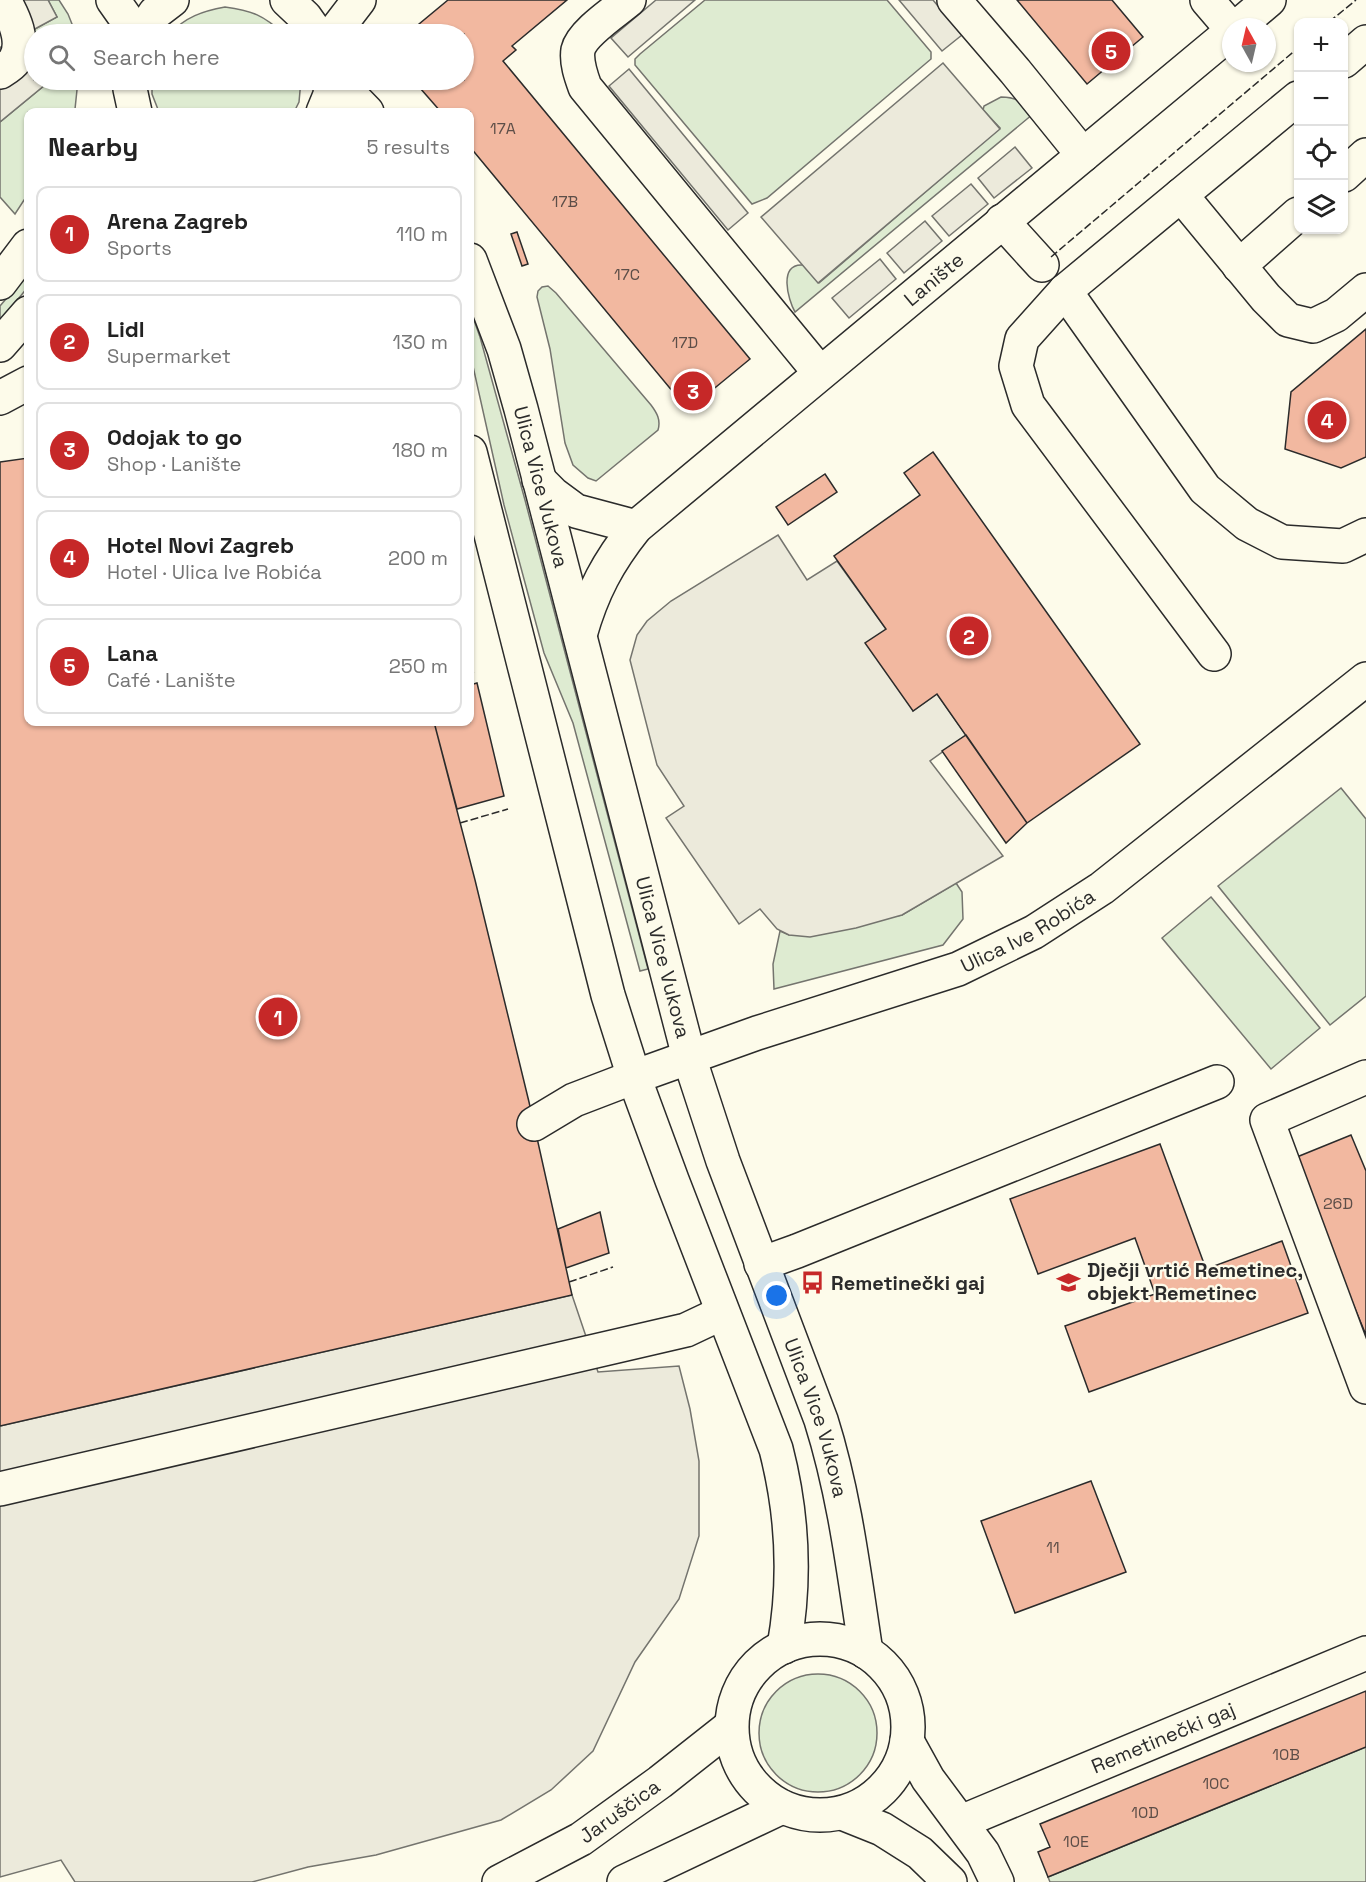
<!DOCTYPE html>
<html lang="en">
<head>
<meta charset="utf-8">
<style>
	:root { --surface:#fff; --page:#f2f2f2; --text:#222; --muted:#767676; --line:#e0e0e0; --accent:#c62828 }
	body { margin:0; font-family:"Space Grotesk",sans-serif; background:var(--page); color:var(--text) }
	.controls { position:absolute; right:18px; top:18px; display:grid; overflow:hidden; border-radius:12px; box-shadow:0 2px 4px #0004 }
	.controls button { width:54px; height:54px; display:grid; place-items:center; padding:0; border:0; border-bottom:2px solid var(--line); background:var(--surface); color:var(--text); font:30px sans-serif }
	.compass { position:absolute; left:1222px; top:18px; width:54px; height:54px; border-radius:50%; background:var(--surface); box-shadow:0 2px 4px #0004; rotate:352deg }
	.you { position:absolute; left:777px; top:1296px; width:21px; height:21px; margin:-15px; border:4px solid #fff; border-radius:50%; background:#1a73e8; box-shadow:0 0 0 9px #1a73e833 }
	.badge { display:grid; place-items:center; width:39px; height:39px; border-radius:50%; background:var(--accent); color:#fff; font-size:20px; font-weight:700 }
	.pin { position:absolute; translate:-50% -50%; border:3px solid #fff; box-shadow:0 2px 6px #0006 }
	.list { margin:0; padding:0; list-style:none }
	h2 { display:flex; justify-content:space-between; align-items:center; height:78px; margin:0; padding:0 24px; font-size:26px }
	h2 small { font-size:20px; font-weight:400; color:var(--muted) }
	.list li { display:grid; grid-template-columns:39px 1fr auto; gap:18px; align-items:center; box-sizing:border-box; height:96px; margin:0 12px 12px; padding:0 12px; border:2px solid var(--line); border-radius:12px }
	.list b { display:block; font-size:22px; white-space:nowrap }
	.list p { margin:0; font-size:20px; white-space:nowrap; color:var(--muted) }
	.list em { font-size:20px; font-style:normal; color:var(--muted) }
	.icon { flex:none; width:33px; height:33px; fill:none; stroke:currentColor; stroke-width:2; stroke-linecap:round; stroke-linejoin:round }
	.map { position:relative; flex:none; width:1366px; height:1882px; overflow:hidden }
	.search { position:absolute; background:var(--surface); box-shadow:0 2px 4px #0004; left:24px; top:24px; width:450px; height:66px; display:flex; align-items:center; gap:15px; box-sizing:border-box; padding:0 21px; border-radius:33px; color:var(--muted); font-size:22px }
	.panel { position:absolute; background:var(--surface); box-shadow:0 2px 4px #0004; left:24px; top:108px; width:450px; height:618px; border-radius:12px }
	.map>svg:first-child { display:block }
	.green { fill:#deebd1; stroke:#74746e; stroke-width:1.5 }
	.parking { fill:#eceadb; stroke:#74746e; stroke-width:1.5 }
	.building { fill:#f2b8a0; stroke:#2b2b2b; stroke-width:1.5 }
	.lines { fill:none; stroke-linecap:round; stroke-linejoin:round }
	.minor-casing { stroke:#2b2b2b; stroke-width:36 }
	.minor { stroke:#fdfbea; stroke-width:33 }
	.fence { stroke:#2b2b2b; stroke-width:1.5; stroke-dasharray:8 3; stroke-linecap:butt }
	.labels { text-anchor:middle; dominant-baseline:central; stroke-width:4.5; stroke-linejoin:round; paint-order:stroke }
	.number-label { font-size:16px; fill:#5d4e48 }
	.street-label { font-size:20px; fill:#2b2b2b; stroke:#fdfbea }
	.poi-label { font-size:20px; font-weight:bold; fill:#2b2b2b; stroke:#fdfbea; text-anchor:start }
</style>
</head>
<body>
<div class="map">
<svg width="1366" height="1882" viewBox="0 0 1366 1882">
	<rect width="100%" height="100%" fill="#fdfbea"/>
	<!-- green -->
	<path class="green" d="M48,0H59L68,14L76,34H36L33,30L57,17Z
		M705,0H887L931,52V59L767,198L752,204L635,65V59L640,54Z
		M225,7C253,11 263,15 284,34H170C185,17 203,11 225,7Z
		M51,80H78L75,109L74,112H28V194L15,214L0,197V122Z
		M152,80H301L299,102L294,112H159L152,94Z
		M1001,97C1017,97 1022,102 1033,114L795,312C788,300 778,263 803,265L819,283L1000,128L983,110L984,106Z
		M28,273V287L0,321V306Z
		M548,286L556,293L651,405C657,413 661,420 658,430L596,481L588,478L573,465L565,443L550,349L537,297L538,291L542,287Z
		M470,309L480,337L525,500L648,969L640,971L573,723L544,653L504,505L470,353Z
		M1341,788L1366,819V996L1330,1025L1218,886Z
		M956,883L962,892L963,919L943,945L774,989L773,964L780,931L789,935L902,915Z
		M1211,897L1320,1028L1271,1069L1162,938Z
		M759 1733a59 59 0 1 1 118 0a59 59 0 1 1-118 0Z
		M1366,1747V1882H1050L1048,1877Z"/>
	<!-- parking -->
	<path class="parking" d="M17,0H48L57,17L33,30Z
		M656,0H695L628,57L611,38Z
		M899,0H933L962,35L942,51Z
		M0,47L34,55V80H51L0,122Z
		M943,63L1000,129L818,283L761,217Z
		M629,69L748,213L728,230L609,86Z
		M1015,147L1032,168L994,198L978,178Z
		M971,184L988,204L949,236L932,216Z
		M925,221L942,241L904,273L887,253Z
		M880,259L896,279L849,318L832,298Z
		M778,535L807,580L837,561L886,629L913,711L937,694L966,735L930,761L1003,856L902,915L856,928L810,937L789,935L777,929L760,909L739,924L666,818L684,806L657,765L630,660L637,635L647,621L671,601Z
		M572,1295L598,1372L679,1366L690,1409L699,1461V1536L679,1599L635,1662L593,1751L551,1790L501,1820L376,1855L308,1867L252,1882H75L61,1860L0,1877V1426Z"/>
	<!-- building -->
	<path class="building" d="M448,0H567L512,46L516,50L503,61L750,359L688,410L470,147V112H441L413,80H464V34H407Z
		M1017,0H1112L1143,37L1087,84Z
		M517,232L528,264L522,266L511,234Z
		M1366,329V457L1341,468L1285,449L1291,392Z
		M933,452L1140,744L1027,823L937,694L913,711L865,643L886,629L834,556L920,495L904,473Z
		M28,458V722H434L475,880L529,1102L572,1295L0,1426V462Z
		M825,474L837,492L788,525L776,507Z
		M477,683L504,796L457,809L434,722H470V685Z
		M966,735L1027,823L1006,843L942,751Z
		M1351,1135L1366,1171V1335L1292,1159Z
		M1160,1144L1206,1269L1282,1241L1308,1313L1089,1392L1065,1326L1155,1294L1135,1238L1038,1274L1010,1199Z
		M600,1212L609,1253L566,1268L558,1229Z
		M1091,1481L1126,1572L1015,1613L981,1521Z
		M1366,1691V1747L1048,1877L1038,1852L1050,1847L1040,1824Z"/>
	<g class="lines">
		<defs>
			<g id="minor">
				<path d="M113,0L137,34"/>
				<path d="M287,0L305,17L317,34"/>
				<path d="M629,0C616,11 582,33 578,50C576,62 581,76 585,87L820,373"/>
				<path d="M954,0L1015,71L1083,155"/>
				<path d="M1207,0L1231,28"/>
				<path d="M1237,27L1269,0"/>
				<path d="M141,34L155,13L172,0"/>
				<path d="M333,34L359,0"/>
				<path d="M1344,61L1366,42"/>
				<path d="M0,72C5,69 12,65 15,60C26,42 13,16 4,0"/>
				<path d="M130,80V89L135,112"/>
				<path d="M336,80L367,112"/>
				<path d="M323,112L330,95L331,80"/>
				<path d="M1344,175L1366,155"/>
				<path d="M1181,195L1266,298L1288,320L1313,326L1336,315L1366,290"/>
				<path d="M1002,221L1042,265"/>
				<path id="s1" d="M470,260L504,349L521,409L689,1057L723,1161L821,1420C845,1496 854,1574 866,1652"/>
				<path d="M1239,266L1298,214"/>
				<path d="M0,283L28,246"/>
				<path d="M1065,291L1205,489L1247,524L1282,542L1343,546L1366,535"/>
				<path d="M0,345L28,313"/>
				<path d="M0,398L28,383"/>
				<path d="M470,452L608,995L634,1077L672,1180L776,1449C793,1515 796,1580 784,1647"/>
				<path d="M539,480L553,494L576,511L636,527"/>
				<path id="s2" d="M580,635C592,592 608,562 636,527L1231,32"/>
				<path d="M1214,654L1028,405L1016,366L1022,339L1065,291L1298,98"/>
				<path d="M1366,1077L1267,1120L1366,1387"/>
				<path id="s3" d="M534,1124L574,1100L634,1077L757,1033L958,969L1034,932L1102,888L1366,679"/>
				<path d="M761,1264L797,1251L1217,1082"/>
				<path d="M0,1489L686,1330L722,1313"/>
				<circle cx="820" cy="1727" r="88"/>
				<path d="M907,1741L928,1779L983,1853L997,1882"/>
				<path d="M842,1813L882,1829L920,1853L950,1882"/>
				<path id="s4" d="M961,1822L1366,1653"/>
				<path id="s5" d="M499,1882L581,1839L660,1782L731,1726"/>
				<path d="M624,1882L782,1807"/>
			</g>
		</defs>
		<!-- minor casing -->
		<use href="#minor" class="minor-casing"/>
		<!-- minor -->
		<use href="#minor" class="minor"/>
		<!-- fence -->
		<path class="fence" d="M1329,22L1356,0
			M1051,257L1298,48
			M470,673L474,672
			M460,823L508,809
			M569,1282L613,1267"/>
	</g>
	<!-- icons -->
	<defs>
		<symbol id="school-bare" viewBox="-9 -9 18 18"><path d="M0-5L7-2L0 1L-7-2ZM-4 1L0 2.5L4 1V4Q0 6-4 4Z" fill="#c62828" stroke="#fdfbea" stroke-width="2.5" paint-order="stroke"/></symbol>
		<symbol id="bus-bare" viewBox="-9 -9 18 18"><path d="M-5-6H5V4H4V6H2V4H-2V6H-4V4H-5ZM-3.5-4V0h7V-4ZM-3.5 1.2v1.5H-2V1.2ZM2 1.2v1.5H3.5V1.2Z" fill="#c62828" stroke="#fdfbea" stroke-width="2.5" paint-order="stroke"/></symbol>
	</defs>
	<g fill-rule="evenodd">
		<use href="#school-bare" x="1052" y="1266" width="33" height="33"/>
		<use href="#bus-bare" x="796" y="1266" width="33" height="33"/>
	</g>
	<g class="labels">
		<!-- number labels -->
		<g class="number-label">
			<text x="503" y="128">17A</text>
			<text x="565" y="201">17B</text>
			<text x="627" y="274">17C</text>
			<text x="685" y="342">17D</text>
			<text x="1338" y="1203">26D</text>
			<text x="1053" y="1547">11</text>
			<text x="1286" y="1754">10B</text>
			<text x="1216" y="1783">10C</text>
			<text x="1145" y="1812">10D</text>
			<text x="1076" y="1841">10E</text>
		</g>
		<!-- street labels -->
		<g class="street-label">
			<text stroke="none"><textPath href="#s2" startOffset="510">Lanište</textPath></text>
			<text stroke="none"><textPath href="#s1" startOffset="238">Ulica Vice Vukova</textPath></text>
			<text stroke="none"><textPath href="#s3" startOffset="532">Ulica Ive Robića</textPath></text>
			<text stroke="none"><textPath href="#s1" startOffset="724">Ulica Vice Vukova</textPath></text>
			<text stroke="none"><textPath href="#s1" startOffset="1210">Ulica Vice Vukova</textPath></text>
			<text stroke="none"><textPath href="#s4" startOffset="219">Remetinečki gaj</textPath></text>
			<text stroke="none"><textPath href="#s5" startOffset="140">Jaruščica</textPath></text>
		</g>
		<!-- poi labels -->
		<g class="poi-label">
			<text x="1087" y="1270">Dječji vrtić Remetinec,<tspan x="1087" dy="23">objekt Remetinec</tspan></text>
			<text x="831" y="1283">Remetinečki gaj</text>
		</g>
	</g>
</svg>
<div class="controls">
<button>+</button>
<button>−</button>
<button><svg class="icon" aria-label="locate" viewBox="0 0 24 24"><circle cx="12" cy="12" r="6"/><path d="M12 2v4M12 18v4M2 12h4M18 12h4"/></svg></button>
<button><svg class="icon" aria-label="layers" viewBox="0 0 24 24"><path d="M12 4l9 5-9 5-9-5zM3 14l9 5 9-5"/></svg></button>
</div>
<svg class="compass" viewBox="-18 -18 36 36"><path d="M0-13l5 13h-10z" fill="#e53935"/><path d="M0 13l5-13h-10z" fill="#767676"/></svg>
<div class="you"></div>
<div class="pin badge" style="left:278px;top:1017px">1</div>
<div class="pin badge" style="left:969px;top:636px">2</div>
<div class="pin badge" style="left:693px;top:391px">3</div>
<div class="pin badge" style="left:1327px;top:420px">4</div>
<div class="pin badge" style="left:1111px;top:51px">5</div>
<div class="search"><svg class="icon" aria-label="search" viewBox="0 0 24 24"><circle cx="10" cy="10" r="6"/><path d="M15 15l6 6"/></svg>Search here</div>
<section class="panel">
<h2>Nearby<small>5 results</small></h2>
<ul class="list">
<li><span class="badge">1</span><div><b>Arena Zagreb</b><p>Sports</p></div><em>110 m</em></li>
<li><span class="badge">2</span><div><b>Lidl</b><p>Supermarket</p></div><em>130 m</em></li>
<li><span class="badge">3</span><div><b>Odojak to go</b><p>Shop · Lanište</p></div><em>180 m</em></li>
<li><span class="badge">4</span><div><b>Hotel Novi Zagreb</b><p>Hotel · Ulica Ive Robića</p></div><em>200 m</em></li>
<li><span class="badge">5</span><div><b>Lana</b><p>Café · Lanište</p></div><em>250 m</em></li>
</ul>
</section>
</div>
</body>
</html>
